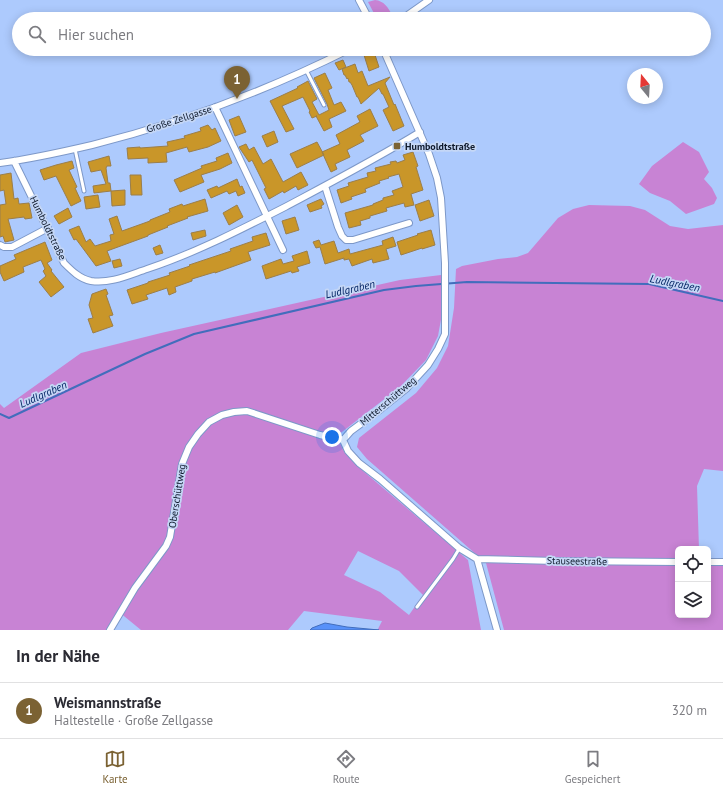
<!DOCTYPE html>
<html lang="de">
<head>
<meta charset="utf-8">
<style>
	:root { --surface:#fff; --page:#f7f7f7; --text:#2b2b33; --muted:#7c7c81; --line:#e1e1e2; --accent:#7b6233 }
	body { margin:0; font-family:"PT Sans",sans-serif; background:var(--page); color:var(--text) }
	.controls { position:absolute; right:12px; bottom:12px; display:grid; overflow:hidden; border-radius:6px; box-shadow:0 2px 10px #0003 }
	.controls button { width:36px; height:36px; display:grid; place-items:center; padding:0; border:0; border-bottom:1px solid var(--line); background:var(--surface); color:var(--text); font:20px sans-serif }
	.compass { position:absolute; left:627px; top:68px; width:36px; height:36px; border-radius:50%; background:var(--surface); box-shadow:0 2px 10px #0003; rotate:342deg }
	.you { position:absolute; left:332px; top:437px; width:14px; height:14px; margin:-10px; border:3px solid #fff; border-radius:50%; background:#1a73e8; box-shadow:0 0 0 6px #1a73e833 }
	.badge { display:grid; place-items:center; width:26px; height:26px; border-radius:50%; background:var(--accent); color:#fff; font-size:13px; font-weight:700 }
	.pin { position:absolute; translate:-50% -33px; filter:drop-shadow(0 1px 2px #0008) }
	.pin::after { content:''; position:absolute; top:21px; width:14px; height:12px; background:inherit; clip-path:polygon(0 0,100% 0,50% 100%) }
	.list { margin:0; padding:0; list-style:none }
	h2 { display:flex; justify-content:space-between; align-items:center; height:52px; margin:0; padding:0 16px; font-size:17px }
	h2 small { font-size:13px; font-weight:400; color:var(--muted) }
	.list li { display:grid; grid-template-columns:26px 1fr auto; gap:12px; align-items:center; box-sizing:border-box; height:56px; padding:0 16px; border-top:1px solid var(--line) }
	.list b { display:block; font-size:15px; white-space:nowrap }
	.list p { margin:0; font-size:13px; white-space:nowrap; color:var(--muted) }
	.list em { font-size:13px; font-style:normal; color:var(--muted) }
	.icon { flex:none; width:22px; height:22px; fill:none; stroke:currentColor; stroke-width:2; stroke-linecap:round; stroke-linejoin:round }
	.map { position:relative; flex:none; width:723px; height:630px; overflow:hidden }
	.search { position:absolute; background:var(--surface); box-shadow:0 2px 10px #0003; left:12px; right:12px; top:12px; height:44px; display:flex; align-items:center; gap:10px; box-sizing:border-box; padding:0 14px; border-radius:22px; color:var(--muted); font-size:15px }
	.sheet { height:108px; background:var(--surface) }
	nav { display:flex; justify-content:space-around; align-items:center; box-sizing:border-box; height:56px; border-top:1px solid var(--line); background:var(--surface); font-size:11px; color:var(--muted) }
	nav a { display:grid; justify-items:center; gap:2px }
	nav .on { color:var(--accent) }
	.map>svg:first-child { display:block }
	.green { fill:#c883d4; fill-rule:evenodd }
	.water { fill:#5891f9; stroke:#426dbc }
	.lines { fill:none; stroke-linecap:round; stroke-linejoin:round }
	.stream { stroke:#426dbc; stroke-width:2 }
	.building { fill:#c99629; stroke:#9b7e4a }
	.lane-casing { stroke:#7d98c8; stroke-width:5 }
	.street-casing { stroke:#7d98c8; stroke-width:8 }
	.lane { stroke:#fff; stroke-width:3 }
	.street { stroke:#fff; stroke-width:6 }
	.poi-dot { fill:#7b6233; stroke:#c5d7f6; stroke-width:1.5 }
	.labels { text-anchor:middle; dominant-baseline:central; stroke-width:3.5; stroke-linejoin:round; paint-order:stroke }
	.street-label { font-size:10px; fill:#0f1a2c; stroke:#c5d7f6 }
	.poi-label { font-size:10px; font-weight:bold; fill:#0f1a2c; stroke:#c5d7f6; text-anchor:start }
	.water-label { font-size:11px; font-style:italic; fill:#022362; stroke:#c5d7f6 }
</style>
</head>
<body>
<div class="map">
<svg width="723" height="630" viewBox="0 0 723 630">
	<rect width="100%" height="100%" fill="#adcafd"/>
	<!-- green -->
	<path class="green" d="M375,0C384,1 388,7 392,15L390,19H377L368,2Z
		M683,142L699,152L709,172L704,179L712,188L717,198L714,204L686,214L670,201L650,193L639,184L652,166Z
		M589,205L630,206L645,210L670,226L688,229L723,225V471L704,469L697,486L699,549H678V559H558L478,556L367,459L357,447L359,438L416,393L437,368L448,346L454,308L456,269L462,266L498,259L517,257L528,253L558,218L573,209Z
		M441,275L442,314L438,336L426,360L400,387L329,442L340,443L345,453L356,465L468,560L481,630H379L378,629L382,621L304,611L288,630H141L119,612L108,630H0V404L4,408L81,353L161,333L400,280ZM358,551L399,571L423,595L409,615L380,592L344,575Z
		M486,563L678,565V615H708V565H723V630H504Z"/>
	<!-- water -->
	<path class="water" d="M325,623L347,627L379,630H310L312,628Z"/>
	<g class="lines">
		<!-- stream -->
		<path class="stream" d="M0,414L9,418L145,354L194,334L384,290L416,286L467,282L649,284L723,301"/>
	</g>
	<!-- building -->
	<path class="building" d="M374,52L379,67L369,71L364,55Z
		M343,60L346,67L339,70L335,63Z
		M355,64L358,73L362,71L368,86L390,77L385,83L394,105L395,104L404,126L393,131L383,110L389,107L383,94H382L379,88L361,104L358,97H357L352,85L350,82H349L348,78L347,79L345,75H344L342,69Z
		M325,73L332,88L328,90L334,105L341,102L346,111L329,119L332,127L324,131L316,116H317L312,118L309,112L310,111L303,97L282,106L294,129L286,132L270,101L298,88L297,87L308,81L317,99L312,102L319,115L329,110L327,104L314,78Z
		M370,109L378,126L360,135L364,141L347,150L350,157L335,164L337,169L331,172L322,152L340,144L336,135L360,122L357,116Z
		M239,116L246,132L235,136L229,120Z
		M208,125L212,130L215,128L221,141L208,147L189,152L187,147L166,153L167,162L148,163V158L128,159L127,148L140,147V148L168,146L167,142L185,138L184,136L201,131L200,128Z
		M274,131L278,142L267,147L262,136Z
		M317,142L324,155L297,168L290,154Z
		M246,144L249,150L254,147L263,164L271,159L283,182L301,172L308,185L298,190L296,186L284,193L283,191L269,199L264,189L266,188L252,160L249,162L239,147Z
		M413,152L418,166L416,167L423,190L411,194L414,205L405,207L404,203L386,208L387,211L370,216V218L360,221L361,225L349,228L345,213L373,205V204L383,200V198L394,195L392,191L403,187L399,174L388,177L389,178L379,181L380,183L365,189L366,192L351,197L352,199L341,203L337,190L349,186L348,183L368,177L367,173L376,171L375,168L391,164L390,162L396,161L397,163L405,160L403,155Z
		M228,153L232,163L220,169L201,175L204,182L180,192L174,180L202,168L201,166L217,161L216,158Z
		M109,156L111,166H107L106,168L108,183H110L111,191L94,193L93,186L106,184L101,170L91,172L88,162Z
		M72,161L74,168L69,170L77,187L75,188L81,201L71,206L56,176L44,180L40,170L56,165Z
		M11,173L14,199L18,198L19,204L29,203L32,218L25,219L24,217L8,219L14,240L5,242L3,236L0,237V205L6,204L4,190L0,191V175Z
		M130,175H141L142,195H131Z
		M237,179L240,187L242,186L245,193L238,196L236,191L229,194L227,191L211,198L207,190L217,186L218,188Z
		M125,190V205L112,206L111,191Z
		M98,195L100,207L86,209L84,197Z
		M205,199L208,211L187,217L188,218L167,226L168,227L148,235V236L107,251L111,261L96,266L76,239L74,240L69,230L79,226L86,242L90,239L95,246L111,241L110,235L114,234L109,219L117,216L122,231L150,221V220L170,212L169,209L182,204L183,206Z
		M321,199L324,204L321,206L322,208L310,212L307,205Z
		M429,200L434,216L420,221L415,205Z
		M237,205L243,217L229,225L223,213Z
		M68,208L72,217L59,224L54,216Z
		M295,217L299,230L286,234L282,221Z
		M205,230L206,236L193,240L191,233Z
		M431,230L435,245L422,249V248L401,255L397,242L418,235L417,234Z
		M266,233L270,245L248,252L251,260L215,273V272L192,279V281L175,287L176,292L169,295L167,288L146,295L148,299L132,304L127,290L148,283V282L170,275L169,273L190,266L189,265L231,251L230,249L253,241L252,237Z
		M393,237L396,246L386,249L389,259L373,263L372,259L352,266L349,259L344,260V258L325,264L320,247L316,248L313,242L319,240L321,245L334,241L338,253L349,249L350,254L383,245L382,241Z
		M45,242L52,260L47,263L52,270L51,271L64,287L51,297L39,282L46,276L43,271L45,269L41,260L23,267L24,272L4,281L0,272V266L16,259L14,255Z
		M160,245L163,253L156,255L153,248Z
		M307,251L310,263L297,267L299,271L292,273L291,271L266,279L262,266L281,259L283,264L294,261L292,256Z
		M120,259L122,266L114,268L112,261Z
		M106,289L108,294L106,295L113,315L109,316L113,326L93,333L88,319L93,318L89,305L92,294Z"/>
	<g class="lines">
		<defs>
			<path id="lane" d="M306,70L324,105
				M75,149L84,191
				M417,607L453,559L459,549"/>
			<path id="street" d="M359,0L369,19
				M402,19L429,0
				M215,107L283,250
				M14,161L64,263C72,271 80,279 91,281C110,284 129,275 147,269C195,253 240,230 285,207C330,183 376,159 420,132
				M0,163C31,159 62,152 92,145C181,123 268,90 350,49
				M325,186L338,227L342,236L346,240H353L409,223
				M0,245L4,247H12L48,228
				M343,440L351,431L381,409L406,389L428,365L438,349L445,334V263L441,198L437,178L429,154L383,49
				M343,440L348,451L359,463L380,479L459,548L477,559L497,630
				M477,559L556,561L678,562
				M708,562H723
				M110,630L135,588L166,546L170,537L182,464L189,447L198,434L209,422L222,415L234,412L247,411L320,435L343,440"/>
		</defs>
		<!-- lane casing -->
		<use href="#lane" class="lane-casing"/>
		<!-- street casing -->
		<use href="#street" class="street-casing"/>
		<!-- lane -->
		<use href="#lane" class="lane"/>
		<!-- street -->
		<use href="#street" class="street"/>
	</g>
	<!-- markers -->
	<rect class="poi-dot" x="393" y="142" width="8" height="8" rx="2"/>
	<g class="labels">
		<!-- street labels -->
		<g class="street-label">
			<text transform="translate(179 119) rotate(-18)">Große Zellgasse</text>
			<text transform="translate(48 228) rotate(64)">Humboldtstraße</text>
			<text transform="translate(388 401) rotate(-40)">Mitterschüttweg</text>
			<text transform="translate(177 496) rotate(-81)">Oberschüttweg</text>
			<text transform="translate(577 561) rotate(1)">Stauseestraße</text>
		</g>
		<!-- poi labels -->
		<g class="poi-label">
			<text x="405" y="146">Humboldtstraße</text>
		</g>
		<!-- water labels -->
		<g class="water-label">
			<text transform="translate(675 283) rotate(11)">Ludlgraben</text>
			<text transform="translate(350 289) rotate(-13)">Ludlgraben</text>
			<text transform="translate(43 394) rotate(-24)">Ludlgraben</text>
		</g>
	</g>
</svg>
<div class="controls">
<button><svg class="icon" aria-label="locate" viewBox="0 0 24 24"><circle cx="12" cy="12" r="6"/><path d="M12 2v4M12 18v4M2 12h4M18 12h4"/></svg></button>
<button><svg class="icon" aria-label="layers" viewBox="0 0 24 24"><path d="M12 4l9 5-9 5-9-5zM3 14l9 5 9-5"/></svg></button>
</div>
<svg class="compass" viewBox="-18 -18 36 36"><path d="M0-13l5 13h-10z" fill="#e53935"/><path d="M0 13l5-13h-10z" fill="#7c7c81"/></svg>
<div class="you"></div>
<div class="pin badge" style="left:237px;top:99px">1</div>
<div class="search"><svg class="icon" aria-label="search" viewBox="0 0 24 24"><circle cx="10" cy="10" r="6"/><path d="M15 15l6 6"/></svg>Hier suchen</div>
</div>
<section class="sheet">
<h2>In der Nähe<small></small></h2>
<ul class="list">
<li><span class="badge">1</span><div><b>Weismannstraße</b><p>Haltestelle · Große Zellgasse</p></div><em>320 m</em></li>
</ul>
</section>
<nav>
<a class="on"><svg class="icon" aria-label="map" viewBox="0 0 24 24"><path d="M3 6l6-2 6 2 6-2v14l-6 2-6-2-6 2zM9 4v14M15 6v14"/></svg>Karte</a>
<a><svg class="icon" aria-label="directions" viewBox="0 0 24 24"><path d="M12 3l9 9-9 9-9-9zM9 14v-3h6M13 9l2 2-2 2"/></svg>Route</a>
<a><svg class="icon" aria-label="saved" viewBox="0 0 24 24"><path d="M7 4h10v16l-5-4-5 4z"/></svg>Gespeichert</a>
</nav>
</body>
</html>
